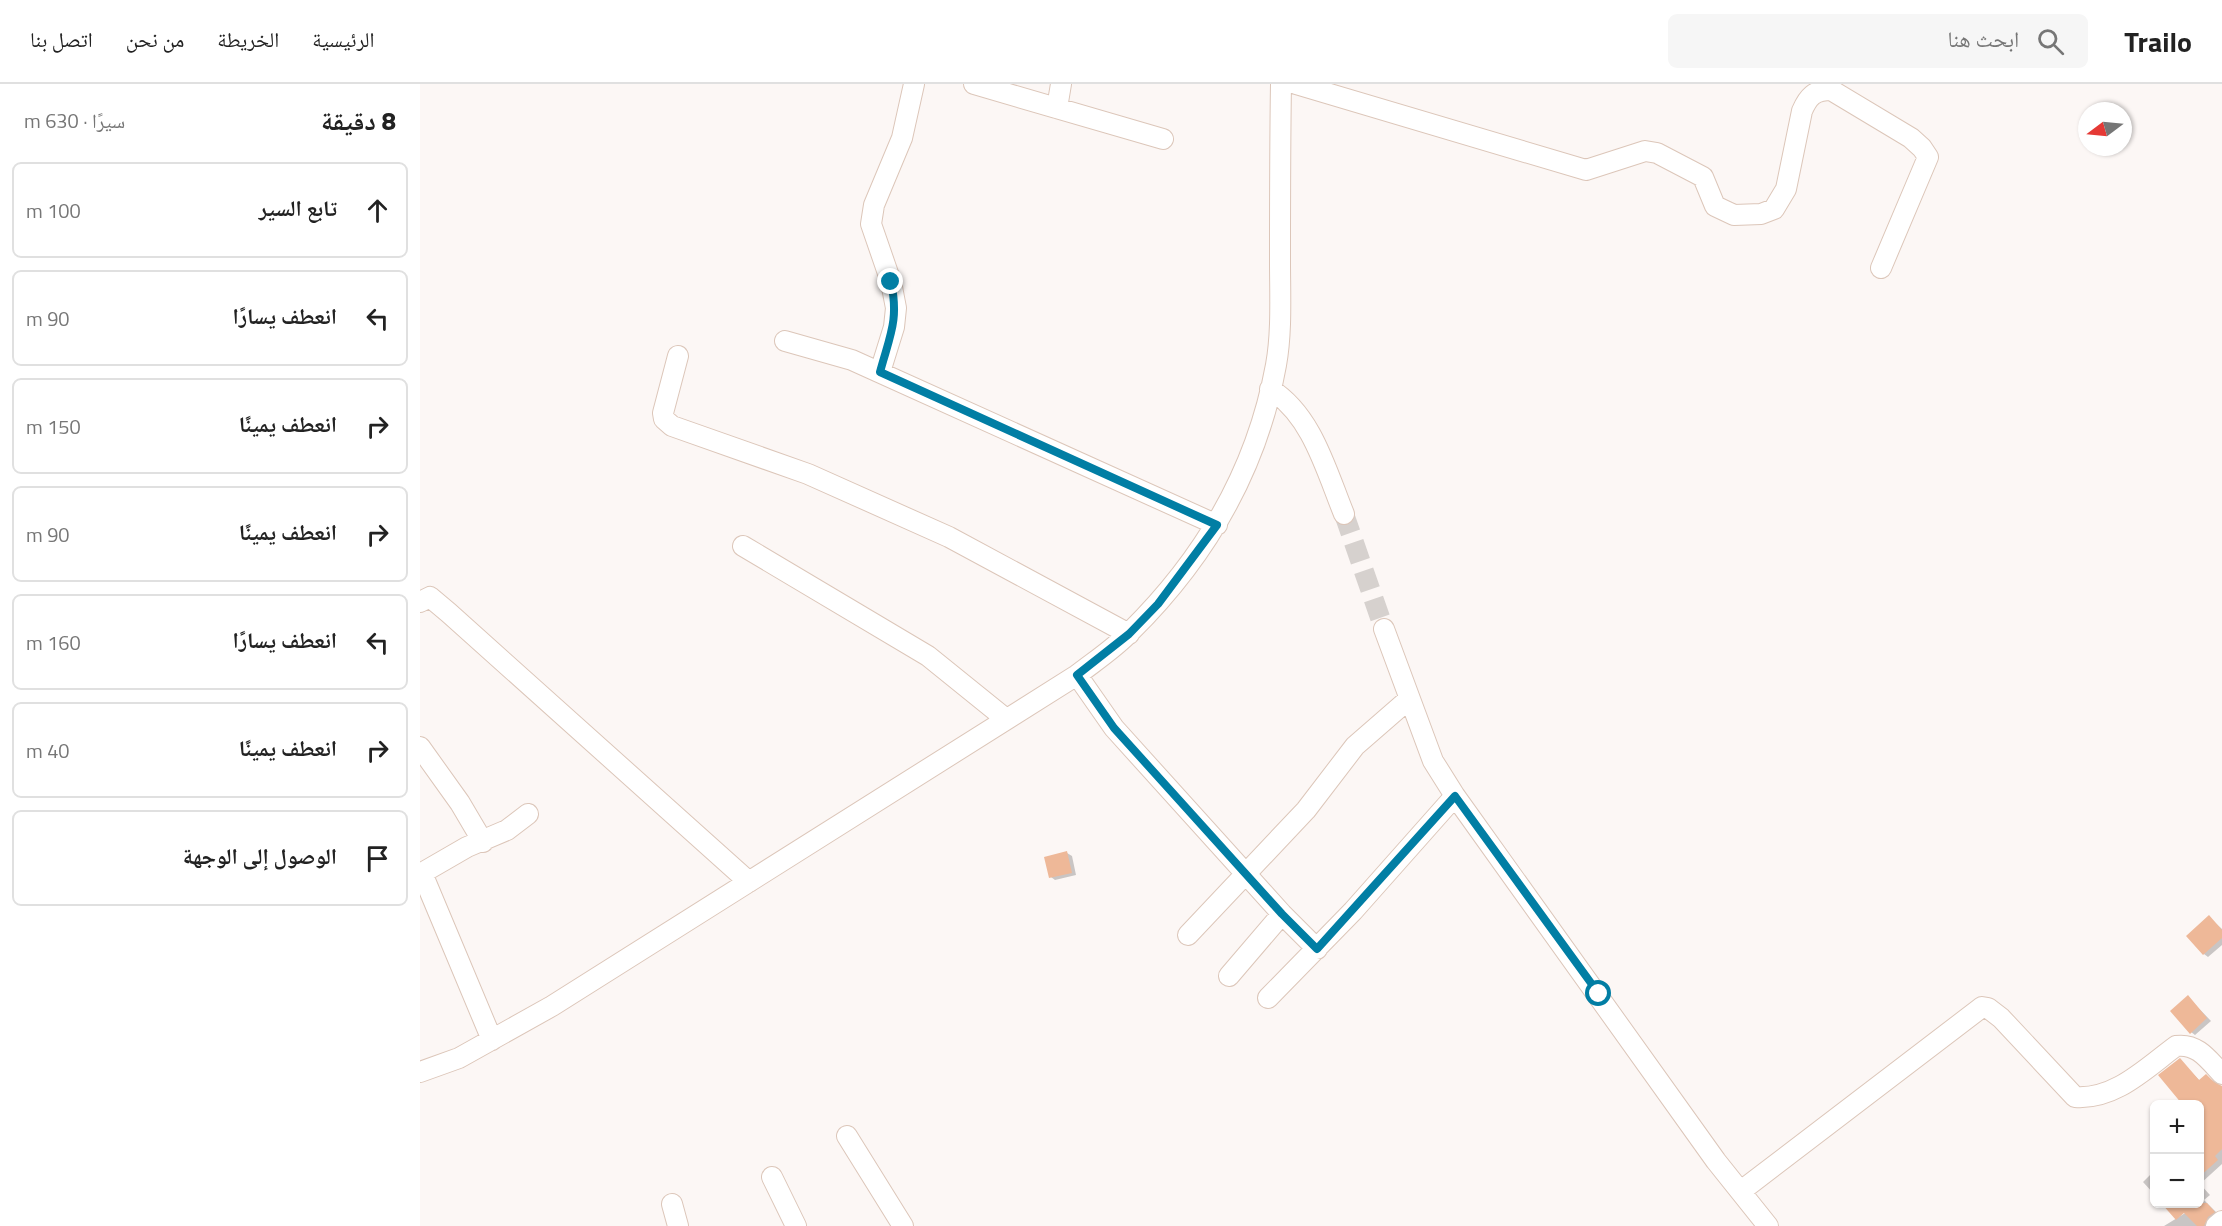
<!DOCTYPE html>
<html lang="ar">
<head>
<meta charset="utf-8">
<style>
	:root { --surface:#fff; --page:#f6f6f6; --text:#222; --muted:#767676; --line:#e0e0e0 }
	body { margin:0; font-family:"Titillium Web","Noto Naskh Arabic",sans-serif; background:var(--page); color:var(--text); direction:rtl }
	.controls { position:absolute; right:18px; bottom:18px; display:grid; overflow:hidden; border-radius:9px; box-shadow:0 2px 4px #0004 }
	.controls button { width:54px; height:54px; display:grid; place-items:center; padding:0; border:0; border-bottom:2px solid var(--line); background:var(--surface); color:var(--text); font:30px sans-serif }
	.compass { position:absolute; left:1658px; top:18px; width:54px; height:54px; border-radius:50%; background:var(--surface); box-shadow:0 2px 4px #0004; rotate:254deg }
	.stop { position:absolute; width:18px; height:18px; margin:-14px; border:4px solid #017ea4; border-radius:50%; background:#fff }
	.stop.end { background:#017ea4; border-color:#fff; box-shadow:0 2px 6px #0008 }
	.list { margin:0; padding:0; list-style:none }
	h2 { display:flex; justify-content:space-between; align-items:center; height:78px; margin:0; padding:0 24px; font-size:26px }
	h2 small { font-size:20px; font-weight:400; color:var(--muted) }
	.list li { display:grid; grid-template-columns:39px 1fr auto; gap:18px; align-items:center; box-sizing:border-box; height:96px; margin:0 12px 12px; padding:0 12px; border:2px solid var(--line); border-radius:9px }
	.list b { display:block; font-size:22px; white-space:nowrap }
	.list em { font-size:20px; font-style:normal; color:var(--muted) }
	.icon { flex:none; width:33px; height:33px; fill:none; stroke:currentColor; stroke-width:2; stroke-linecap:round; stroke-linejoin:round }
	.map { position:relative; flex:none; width:1802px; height:1142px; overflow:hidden; direction:ltr }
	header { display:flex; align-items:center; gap:36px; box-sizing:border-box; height:84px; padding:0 30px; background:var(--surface); border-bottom:2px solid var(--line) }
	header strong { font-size:28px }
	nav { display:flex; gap:33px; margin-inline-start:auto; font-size:21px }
	.search { width:420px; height:54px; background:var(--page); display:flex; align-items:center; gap:15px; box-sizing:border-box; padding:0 21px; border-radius:9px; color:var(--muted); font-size:22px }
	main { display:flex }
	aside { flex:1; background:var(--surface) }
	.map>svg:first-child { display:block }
	.shadow { fill:#0003 }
	.building { fill:#eeb898 }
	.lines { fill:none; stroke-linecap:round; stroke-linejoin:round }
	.minor-tunnel { stroke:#d6d1ce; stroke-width:20; stroke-dasharray:20 10; stroke-linecap:butt }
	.minor-casing { stroke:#dcc6b9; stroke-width:22 }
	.minor { stroke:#fff; stroke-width:20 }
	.route { stroke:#017ea4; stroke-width:8 }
</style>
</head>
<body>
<header>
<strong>Trailo</strong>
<div class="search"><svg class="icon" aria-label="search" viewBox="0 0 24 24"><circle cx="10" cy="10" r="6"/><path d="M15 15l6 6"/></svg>ابحث هنا</div>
<nav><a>الرئيسية</a><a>الخريطة</a><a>من نحن</a><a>اتصل بنا</a></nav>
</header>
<main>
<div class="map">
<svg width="1802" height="1142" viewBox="0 0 1802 1142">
	<rect width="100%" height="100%" fill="#fcf7f5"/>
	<!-- shadow -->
	<path class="shadow" d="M647,769L652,772L656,791L635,796L631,793Z
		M1789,833L1802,845V861L1788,873L1784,870Z
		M1768,913L1791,937L1775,951L1771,948Z
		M1760,976L1780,997L1786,992L1802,1003V1080L1780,1100L1790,1111L1784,1116L1799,1131L1790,1142H1744L1780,1120V1020H1754L1760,1015Z
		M1734,1087V1110L1723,1098Z"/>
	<!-- building -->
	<path class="building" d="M647,767L652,789L629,794L624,773Z
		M1789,831L1802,846V854L1783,871L1766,852Z
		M1768,911L1787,934L1770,950L1750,927Z
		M1760,974L1779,996L1786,990L1794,998L1802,1002V1065L1795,1072L1798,1076L1779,1093V1020H1762L1738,991Z
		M1741,1119H1787L1795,1128L1788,1133L1784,1142H1777L1764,1129L1756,1136Z"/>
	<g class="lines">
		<!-- minor-tunnel -->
		<path class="minor-tunnel" d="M924,430L964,545"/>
		<defs>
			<path id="minor" d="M554,0L743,55
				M876,0L1166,86L1225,67L1237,69L1283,93L1295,122L1314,131L1341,130L1354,125L1366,105L1382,27C1388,13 1394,6 1411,6L1491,54L1502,64L1508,73L1461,184
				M637,24L641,0
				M365,257L432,276L797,441
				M258,272L243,329L244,335L252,342L388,390L529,453L709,550
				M460,288L474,243L476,224L471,198L451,140L454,121L482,54L494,0
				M850,305C892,331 906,386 924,430
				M323,462L508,572L586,635
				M0,518L10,513L29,529L329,798
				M964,545L1013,677L1035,712L1296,1077L1348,1142
				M657,591L694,644L862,830L897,865
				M0,663L40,719L63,758
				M768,851L886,726L935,662L989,615
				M809,892L862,830
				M848,914L933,827L1035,712
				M72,956L2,789L47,763L87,746L108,730
				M0,988L39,974L132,922L657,591C675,577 695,564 710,548C785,474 837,385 856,281C862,248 860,211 860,177C860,118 860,59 861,0
				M427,1052L483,1142
				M352,1093L376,1142
				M1321,1107L1562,923L1568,924L1581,934L1655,1013C1695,1016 1726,984 1756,962C1777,959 1788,975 1802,990
				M252,1120L258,1142
				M1796,1142L1802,1137"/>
		</defs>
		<!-- minor casing -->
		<use href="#minor" class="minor-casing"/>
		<!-- minor -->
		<use href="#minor" class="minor"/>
	</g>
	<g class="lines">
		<!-- route -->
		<path class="route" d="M471,198C479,236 470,251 460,288L797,441L738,520L709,550L657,591L694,644L862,830L897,865L1035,712L1179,910"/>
	</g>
</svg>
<div class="controls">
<button>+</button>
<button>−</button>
</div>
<svg class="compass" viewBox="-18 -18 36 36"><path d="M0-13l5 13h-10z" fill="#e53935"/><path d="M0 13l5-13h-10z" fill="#767676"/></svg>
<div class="stop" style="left:1179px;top:910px"></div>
<div class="stop end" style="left:471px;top:198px"></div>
</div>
<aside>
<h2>8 دقيقة<small>سيرًا · 630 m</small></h2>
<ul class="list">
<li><svg class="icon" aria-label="ahead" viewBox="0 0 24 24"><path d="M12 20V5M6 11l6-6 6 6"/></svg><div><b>تابع السير</b></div><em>100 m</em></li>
<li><svg class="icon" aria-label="left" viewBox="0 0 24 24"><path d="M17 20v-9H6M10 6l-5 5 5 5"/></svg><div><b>انعطف يسارًا</b></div><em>90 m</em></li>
<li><svg class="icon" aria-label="right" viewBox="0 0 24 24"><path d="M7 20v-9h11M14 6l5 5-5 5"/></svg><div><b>انعطف يمينًا</b></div><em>150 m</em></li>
<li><svg class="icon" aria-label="right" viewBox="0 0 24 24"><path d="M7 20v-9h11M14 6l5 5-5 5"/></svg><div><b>انعطف يمينًا</b></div><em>90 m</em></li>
<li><svg class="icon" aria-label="left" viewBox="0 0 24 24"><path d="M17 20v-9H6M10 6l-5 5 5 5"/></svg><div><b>انعطف يسارًا</b></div><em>160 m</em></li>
<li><svg class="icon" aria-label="right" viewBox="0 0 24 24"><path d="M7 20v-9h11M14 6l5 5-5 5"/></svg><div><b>انعطف يمينًا</b></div><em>40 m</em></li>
<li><svg class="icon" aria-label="arrive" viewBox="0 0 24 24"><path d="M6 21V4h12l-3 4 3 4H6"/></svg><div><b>الوصول إلى الوجهة</b></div></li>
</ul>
</aside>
</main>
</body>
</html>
